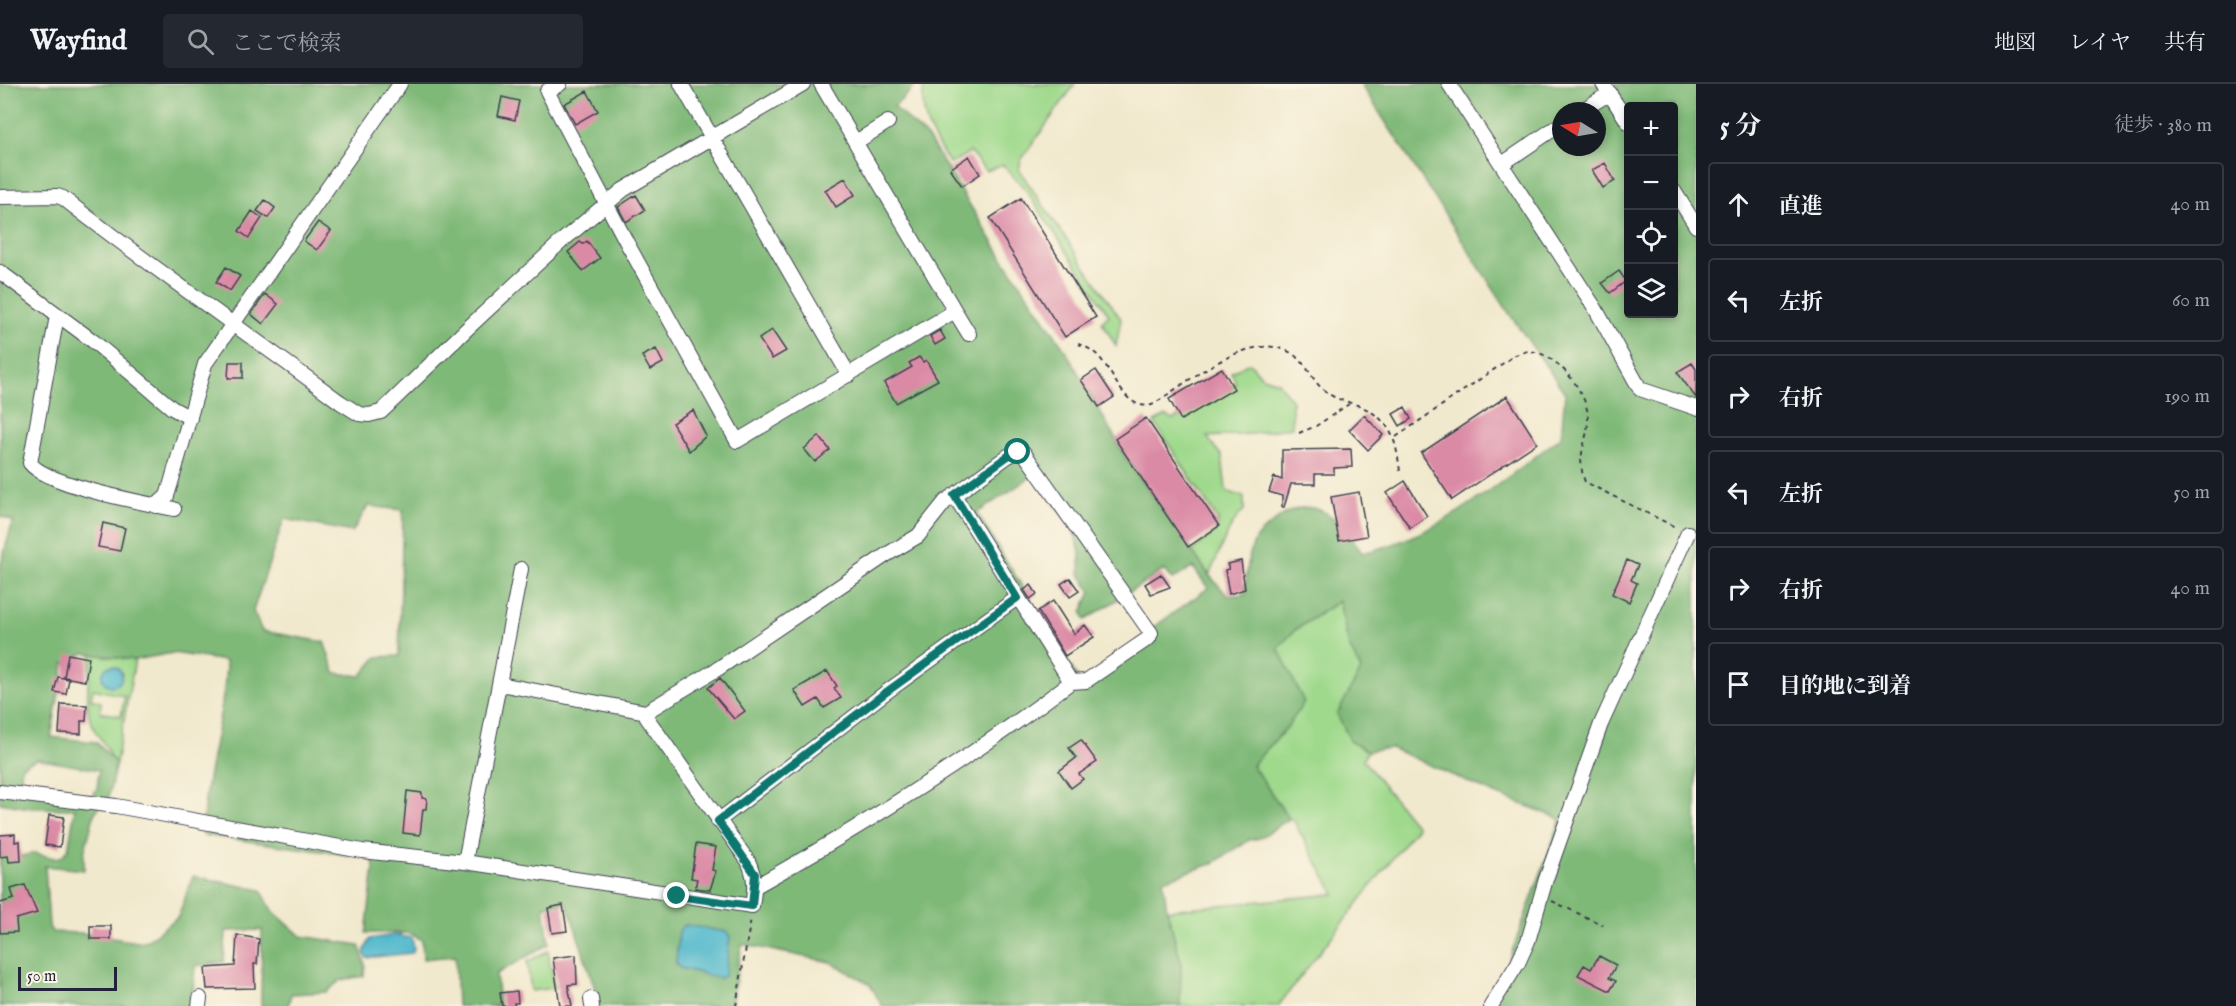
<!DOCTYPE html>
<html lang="ja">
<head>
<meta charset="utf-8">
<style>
	:root { --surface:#171b24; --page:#242831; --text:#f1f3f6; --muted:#9ea1a6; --line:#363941 }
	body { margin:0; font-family:"IM FELL English","Noto Serif JP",serif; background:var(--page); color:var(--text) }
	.controls { position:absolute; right:18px; top:18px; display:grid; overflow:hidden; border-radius:6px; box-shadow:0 3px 9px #0003 }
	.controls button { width:54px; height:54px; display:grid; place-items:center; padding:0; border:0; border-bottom:2px solid var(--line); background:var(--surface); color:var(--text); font:30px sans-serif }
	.compass { position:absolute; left:1552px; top:18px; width:54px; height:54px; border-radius:50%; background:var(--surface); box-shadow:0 3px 9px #0003; rotate:281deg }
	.scale { position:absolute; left:18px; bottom:15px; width:99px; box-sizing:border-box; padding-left:6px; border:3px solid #22223b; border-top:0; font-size:16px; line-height:21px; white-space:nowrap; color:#22223b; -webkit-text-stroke:4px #fcf5e5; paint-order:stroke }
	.stop { position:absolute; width:18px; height:18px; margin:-14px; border:4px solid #0f766e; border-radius:50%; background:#fff }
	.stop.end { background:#0f766e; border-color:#fff; box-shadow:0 2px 6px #0008 }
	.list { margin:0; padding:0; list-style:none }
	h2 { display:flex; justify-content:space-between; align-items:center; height:78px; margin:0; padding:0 24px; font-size:26px }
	h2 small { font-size:20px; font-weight:400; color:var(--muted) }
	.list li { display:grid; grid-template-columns:39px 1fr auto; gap:18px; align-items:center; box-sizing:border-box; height:84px; margin:0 12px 12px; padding:0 12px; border:2px solid var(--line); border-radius:6px }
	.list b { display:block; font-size:22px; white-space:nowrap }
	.list em { font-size:20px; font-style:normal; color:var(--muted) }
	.icon { flex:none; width:33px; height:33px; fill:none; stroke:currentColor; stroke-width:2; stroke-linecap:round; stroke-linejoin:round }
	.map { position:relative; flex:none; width:1696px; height:922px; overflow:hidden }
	header { display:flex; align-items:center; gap:36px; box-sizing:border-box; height:84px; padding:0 30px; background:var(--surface); border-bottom:2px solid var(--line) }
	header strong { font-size:28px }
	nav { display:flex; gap:33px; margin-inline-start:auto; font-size:21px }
	.search { width:420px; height:54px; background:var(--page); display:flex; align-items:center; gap:15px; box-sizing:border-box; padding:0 21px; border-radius:6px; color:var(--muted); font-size:22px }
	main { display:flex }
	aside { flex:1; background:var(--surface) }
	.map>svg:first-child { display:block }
	.green { fill:#9fd98c; stroke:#607e64; stroke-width:1.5; fill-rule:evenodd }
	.forest { fill:#7fb978; stroke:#506e5a; stroke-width:1.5; fill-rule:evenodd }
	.water { fill:#4eb7cc; stroke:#386c84; stroke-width:1.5 }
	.building { fill:#db8aa6 }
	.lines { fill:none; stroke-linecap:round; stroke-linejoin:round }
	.minor-casing { stroke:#414051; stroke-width:16 }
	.path { stroke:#414051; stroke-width:2; stroke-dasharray:4.5 4.5; stroke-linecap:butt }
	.minor { stroke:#fff; stroke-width:14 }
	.route { stroke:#0f766e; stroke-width:8 }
</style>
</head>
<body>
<header>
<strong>Wayfind</strong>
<div class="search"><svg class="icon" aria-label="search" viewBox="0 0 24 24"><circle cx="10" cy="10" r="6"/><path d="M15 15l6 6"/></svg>ここで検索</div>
<nav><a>地図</a><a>レイヤ</a><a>共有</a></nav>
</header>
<main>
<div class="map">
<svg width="1696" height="922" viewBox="0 0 1696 922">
	<rect width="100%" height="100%" fill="#fcf5e5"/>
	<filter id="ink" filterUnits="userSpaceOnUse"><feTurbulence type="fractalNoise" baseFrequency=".0167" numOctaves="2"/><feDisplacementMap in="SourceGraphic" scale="12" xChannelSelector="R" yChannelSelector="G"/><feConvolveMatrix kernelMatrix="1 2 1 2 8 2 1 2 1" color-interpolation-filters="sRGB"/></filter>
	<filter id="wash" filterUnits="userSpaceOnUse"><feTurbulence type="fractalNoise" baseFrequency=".008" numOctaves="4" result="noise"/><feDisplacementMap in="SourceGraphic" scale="24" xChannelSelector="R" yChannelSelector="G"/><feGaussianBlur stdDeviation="1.35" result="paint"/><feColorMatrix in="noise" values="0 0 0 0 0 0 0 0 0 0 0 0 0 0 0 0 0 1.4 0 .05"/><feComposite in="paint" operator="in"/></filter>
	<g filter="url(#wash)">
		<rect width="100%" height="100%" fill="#f1e9cd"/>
		<!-- green -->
		<path class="green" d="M924,0H1075L1021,76L1019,86L1121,235L1116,262L1102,238L1109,231L1026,106L1003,81L986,87L970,68L950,80C932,52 919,35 924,0Z
			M1250,279L1262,293L1278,298L1292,317V343L1251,350L1207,353L1222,372L1226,407L1244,413V426C1227,442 1220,469 1209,491L1192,467L1217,446L1218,436L1154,338L1166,332L1173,336L1236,299L1231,288Z
			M1339,517L1349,562L1361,586L1351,658L1368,667L1363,676L1417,743L1278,922H1180L1181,878L1167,826L1335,810L1293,736L1289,735L1252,681L1289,641L1277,564L1295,546Z
			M92,570L135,576L116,679L110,673C108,661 100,656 94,645C83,625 89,591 92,570ZM93,605L125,612L121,632L100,628L101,618L91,615Z
			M548,867L554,904L531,907L527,878Z"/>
		<!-- forest -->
		<path class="forest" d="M0,0H917L894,23L928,54L1006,179L1064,264L1127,375L1209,491L1228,512L1245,510C1247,491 1247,473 1255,456C1259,448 1269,443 1275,437C1314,405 1341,436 1362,469C1440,452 1498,400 1561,353L1565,309L1509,229L1361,0H1696V922H1492L1561,735L1495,710L1391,664L1368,667L1351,658L1337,630L1361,586L1349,562L1339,517L1295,546L1278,564L1304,618L1289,641L1252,681L1289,735L1260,754L1249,756L1212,780L1163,796L1167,826L1181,878L1180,922H882L870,900L830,878L742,860L731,922H598V914L567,819L544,822L549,860L496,890L499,922H457L455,872L423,875L422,856L409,849H366L374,783L372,774L203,751C202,693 225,635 226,577L173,569L135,576L84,569L64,580L51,653L96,658L116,679L108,715L95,728L84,769V786L45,782L49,842L52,848L81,849L137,858L148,856L178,833L193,792L261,806L272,826L301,852L359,861L365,880L364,892L341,896L326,908L291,910L288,922H261L262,846L226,847L224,878L195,882L192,922H0V768L22,772L34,769L54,774L61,773L68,766L75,725L30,724L0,719V483L13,437L0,432ZM1628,22H1674V230H1628ZM1561,27H1597V63H1561ZM1034,391L1072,444L1080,467V490L1091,508L1082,528L1085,536L1164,486L1172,496L1193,483L1208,504L1154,543L1095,597L1078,594L977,429ZM368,422L403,426L399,572L377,573L361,592L335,589L324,558L262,547L253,527L284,435L352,448ZM37,675L99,686L97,705L91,713L20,703L22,682ZM684,841L727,848L730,853L724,892L720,894L680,884L676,879L679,847Z"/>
		<!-- water -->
		<path class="water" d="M102 592a10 10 0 1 1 20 0a10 10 0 1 1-20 0Z
			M685,841L727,848L730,853L725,892L720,894L680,884L676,879L679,847Z
			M394,851L412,854L414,865L412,869L366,874L364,868L370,855Z"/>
		<g id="blocks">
			<!-- building -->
			<path class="building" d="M587,7L598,27L575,40L564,20Z
				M502,13L519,17L515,36L498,32Z
				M969,72L980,90L962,102L950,85Z
				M1605,79L1615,97L1603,104L1592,86Z
				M845,94L855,111L836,123L825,106Z
				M636,111L645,126L626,138L618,123Z
				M1021,114L1096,233L1065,253L990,134Z
				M265,116L275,124L268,134L257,127Z
				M252,127L262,134L249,154L239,147Z
				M318,138L331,147L317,166L304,157Z
				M587,157L600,174L583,187L568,168L580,158L583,160Z
				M226,183L240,192L230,207L216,198Z
				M1619,187L1626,197L1610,209L1602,199Z
				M265,210L278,220L263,240L251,230Z
				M772,246L786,267L772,275L759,255Z
				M940,246L945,255L935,261L930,252Z
				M656,265L663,279L650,286L642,272Z
				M919,273L923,278L926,276L938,296L896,319L884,299L912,283L909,279Z
				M229,278H243V294H228Z
				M1692,279L1696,285V314L1677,288Z
				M1222,284L1234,305L1181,336L1169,315Z
				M1096,286L1114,313L1099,323L1081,296Z
				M1507,312L1537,359L1452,416L1421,369Z
				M1405,323L1411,335L1400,342L1393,330Z
				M693,326L706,352L689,367L672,339Z
				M1364,331L1383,351L1368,366L1349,346Z
				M1146,334L1219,442L1188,463L1115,355Z
				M819,352L830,366L815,378L804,365Z
				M1351,365L1352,383L1334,384V390H1315V400H1291L1284,423H1282V412L1269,408L1274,393L1282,396V366Z
				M1405,397L1427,432L1410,444L1387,409Z
				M1359,408L1367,452L1339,457L1331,413Z
				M103,439L125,444L120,467L98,463Z
				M1627,476L1638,481L1631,496L1637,499L1629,518L1612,510Z
				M1241,477L1245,505L1229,510L1225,486L1229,485L1227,480Z
				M1161,490L1170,503L1151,510L1145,500Z
				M1070,494L1079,507L1070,513L1061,500Z
				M1031,501L1037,510L1030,515L1024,506Z
				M1053,517L1074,550L1085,541L1094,553L1065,572L1038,527Z
				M68,570L89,574L85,597L64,593Z
				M827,587L837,602L834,604L841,614L824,624L818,615L805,623L794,606Z
				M58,593L69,595L66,610L54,608Z
				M720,594L745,627L734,635L708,604Z
				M61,620L87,621L86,637H81V650L59,649Z
				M1081,656L1097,678L1079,690L1083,695L1071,704L1059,687L1076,674L1069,664Z
				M407,707L422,709V714L427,715L426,725H423L420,751L403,749Z
				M49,731L64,733L60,763L45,761Z
				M15,750V758L20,757L21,777L9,778L8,772L0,773V751Z
				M696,760L716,763L712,786L716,787L710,806L695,804L697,795L691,794Z
				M25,801L37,829L16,835L17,848L0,849V819L14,815L11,805Z
				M563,821L567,847L552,849L548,824Z
				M90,842H111V855H90Z
				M237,851L259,855L257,880H254L255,904L207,905L205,884L235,882Z
				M576,871L577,900L568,901L572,922H560L553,874Z
				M1599,872L1616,881L1609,894L1616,897L1610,907L1578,891L1584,881L1591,885Z
				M517,907L518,919H514V922H502L500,909Z"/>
		</g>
	</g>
	<g filter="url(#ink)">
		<use href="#blocks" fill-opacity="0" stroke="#414051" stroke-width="1.5"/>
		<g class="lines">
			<defs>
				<path id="minor" d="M560,0L547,7L627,159L737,357L955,227L821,0
					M681,0L849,291
					M1449,0L1595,224L1640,305L1696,324
					M1603,0L1628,38
					M1581,27L1610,9
					M856,58L888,38
					M1502,80L1561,40
					M1674,107L1696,142
					M0,113L57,112L63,114C153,185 248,249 340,318L359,330L369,331L381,328L469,243L563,156L623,106L803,0
					M0,188L93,257L172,324L190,334
					M955,227L969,250
					M57,232L30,379C46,401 144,419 174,425
					M954,411L1071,598
					M156,422L167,412L171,399L205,280L400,0
					M500,600L646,628L719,584L886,471L918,452L945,418L1008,372L1018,368L1024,369L1151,549L1149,554L1086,597L1071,598C971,674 866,740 756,802
					M0,708L116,722L362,767L465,778L752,822C755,804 756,794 748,777L647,634L646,628
					M718,737L885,609L1017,514
					M465,778L521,485
					M591,915L592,922
					M199,922L200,914
					M1491,922L1518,879L1528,857L1546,795L1601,640L1688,449"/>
			</defs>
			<!-- minor casing -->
			<use href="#minor" class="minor-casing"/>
			<!-- path -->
			<path class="path" d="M1078,260C1084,262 1090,265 1095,269C1114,285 1122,327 1152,321C1187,299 1254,241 1294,271C1312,284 1312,302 1334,313C1345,318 1358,320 1368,326C1394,341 1396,360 1400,387
				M1299,349L1316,342L1349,320
				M1396,353L1515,271C1519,270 1525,267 1529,267C1556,268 1588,308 1588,334C1588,360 1575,370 1585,398L1677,444
				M1552,817L1603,841
				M736,922L751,834"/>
			<!-- minor -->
			<use href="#minor" class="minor"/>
		</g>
	</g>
	<g class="lines" filter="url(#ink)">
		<!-- route -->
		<path class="route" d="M677,812L752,822L755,790L718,737L885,609L1017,514L954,411L1008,372L1018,368"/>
	</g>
</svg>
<div class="controls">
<button>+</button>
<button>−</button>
<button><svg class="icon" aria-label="locate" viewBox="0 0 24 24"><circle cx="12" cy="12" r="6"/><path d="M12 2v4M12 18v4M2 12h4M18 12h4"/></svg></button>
<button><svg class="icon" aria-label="layers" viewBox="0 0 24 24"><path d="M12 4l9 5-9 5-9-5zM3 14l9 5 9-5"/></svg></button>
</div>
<svg class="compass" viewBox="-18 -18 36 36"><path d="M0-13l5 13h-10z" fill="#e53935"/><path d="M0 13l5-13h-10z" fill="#9ea1a6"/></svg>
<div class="scale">50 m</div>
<div class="stop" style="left:1018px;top:368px"></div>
<div class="stop end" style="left:677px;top:812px"></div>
</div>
<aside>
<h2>5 分<small>徒歩 · 380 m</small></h2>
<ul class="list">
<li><svg class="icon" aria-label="ahead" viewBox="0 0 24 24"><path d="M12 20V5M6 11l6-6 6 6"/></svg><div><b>直進</b></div><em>40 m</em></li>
<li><svg class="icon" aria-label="left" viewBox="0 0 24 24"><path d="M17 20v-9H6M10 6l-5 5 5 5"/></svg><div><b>左折</b></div><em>60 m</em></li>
<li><svg class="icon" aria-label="right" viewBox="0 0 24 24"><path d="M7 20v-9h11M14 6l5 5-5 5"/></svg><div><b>右折</b></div><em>190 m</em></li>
<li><svg class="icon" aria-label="left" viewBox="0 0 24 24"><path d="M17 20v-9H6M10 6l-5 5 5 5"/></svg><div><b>左折</b></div><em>50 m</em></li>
<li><svg class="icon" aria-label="right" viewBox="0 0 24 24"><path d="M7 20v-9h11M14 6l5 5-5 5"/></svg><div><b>右折</b></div><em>40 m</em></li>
<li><svg class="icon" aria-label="arrive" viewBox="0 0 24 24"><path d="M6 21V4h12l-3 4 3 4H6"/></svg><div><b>目的地に到着</b></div></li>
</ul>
</aside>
</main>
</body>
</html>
